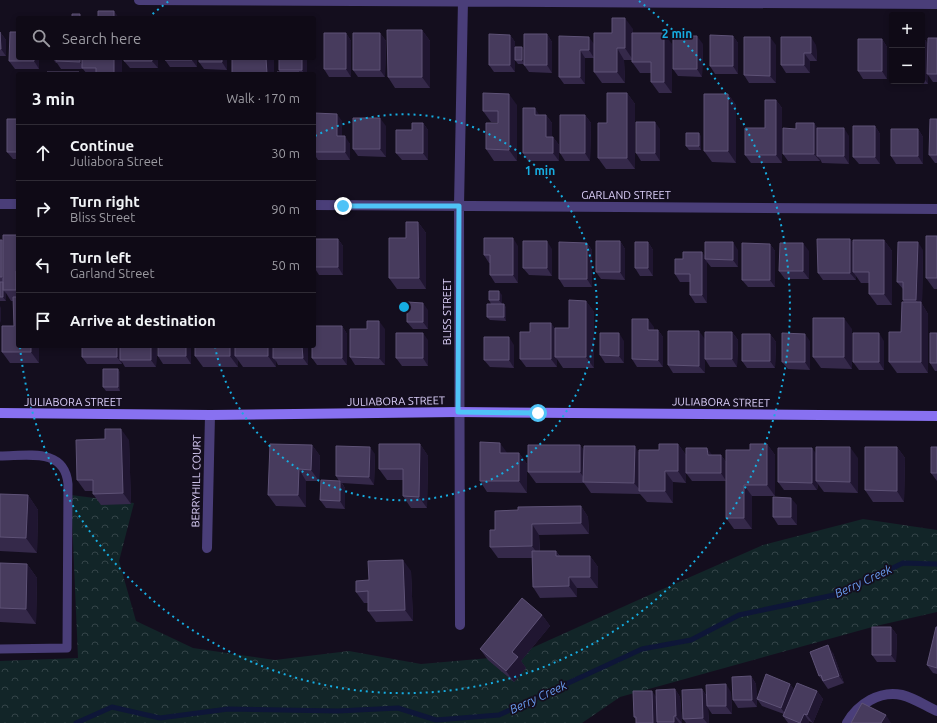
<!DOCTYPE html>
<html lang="en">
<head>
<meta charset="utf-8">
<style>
	:root { --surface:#0f0a16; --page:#1d1823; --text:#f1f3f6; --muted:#9b9aa1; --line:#2f2b35 }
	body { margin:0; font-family:Ubuntu,sans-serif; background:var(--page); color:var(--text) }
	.controls { position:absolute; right:12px; top:12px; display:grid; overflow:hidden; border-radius:4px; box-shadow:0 2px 6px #0003 }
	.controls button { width:36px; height:36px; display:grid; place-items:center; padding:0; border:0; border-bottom:1px solid var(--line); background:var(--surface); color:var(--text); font:20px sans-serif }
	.stop { position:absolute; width:12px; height:12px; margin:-9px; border:3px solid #4fc3f7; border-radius:50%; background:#fff }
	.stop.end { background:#4fc3f7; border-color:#fff; box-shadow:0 1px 4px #0008 }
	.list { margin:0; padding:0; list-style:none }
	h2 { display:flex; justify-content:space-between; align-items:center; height:52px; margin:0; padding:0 16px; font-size:17px }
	h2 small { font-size:13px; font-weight:400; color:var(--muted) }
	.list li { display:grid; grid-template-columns:26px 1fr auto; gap:12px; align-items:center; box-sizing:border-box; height:56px; padding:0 16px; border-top:1px solid var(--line) }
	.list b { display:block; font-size:15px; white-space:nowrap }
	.list p { margin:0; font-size:13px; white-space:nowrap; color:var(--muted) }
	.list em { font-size:13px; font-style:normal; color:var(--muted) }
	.icon { flex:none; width:22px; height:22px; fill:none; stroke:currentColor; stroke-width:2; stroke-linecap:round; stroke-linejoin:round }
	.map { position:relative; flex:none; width:937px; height:723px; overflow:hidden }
	.search { position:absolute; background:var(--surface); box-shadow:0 2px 6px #0003; left:16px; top:16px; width:300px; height:44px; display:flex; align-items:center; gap:10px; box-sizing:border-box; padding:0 14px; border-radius:4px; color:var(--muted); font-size:15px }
	.panel { position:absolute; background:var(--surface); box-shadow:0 2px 6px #0003; left:16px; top:72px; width:300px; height:276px; border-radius:4px }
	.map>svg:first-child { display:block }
	.forest { fill:url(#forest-crowns) }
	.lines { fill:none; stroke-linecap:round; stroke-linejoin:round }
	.stream { stroke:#0e1638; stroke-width:5 }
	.lane { stroke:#4a3e79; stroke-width:9 }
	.street { stroke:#4a3e79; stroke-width:10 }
	.secondary { stroke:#8871f1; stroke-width:10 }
	.wall { fill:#35294a }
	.shaded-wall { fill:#201631 }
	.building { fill:#473b5d; stroke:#5e5276 }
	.route { stroke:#4fc3f7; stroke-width:5 }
	.ring { fill:none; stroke:#16ace0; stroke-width:2; stroke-dasharray:2 4 }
	.labels { text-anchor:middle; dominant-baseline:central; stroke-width:3.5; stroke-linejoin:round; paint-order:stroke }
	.street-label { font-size:11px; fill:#dcd0fa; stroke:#140e1e }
	.water-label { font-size:12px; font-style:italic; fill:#699cf0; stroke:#140e1e }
	.centre { fill:#16ace0; stroke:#140e1e; stroke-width:2 }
	.ring-label { font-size:12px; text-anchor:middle; font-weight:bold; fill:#16ace0; stroke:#140e1e; stroke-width:3.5; stroke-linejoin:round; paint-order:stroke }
</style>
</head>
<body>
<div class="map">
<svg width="937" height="723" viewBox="0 0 937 723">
	<defs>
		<pattern id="forest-crowns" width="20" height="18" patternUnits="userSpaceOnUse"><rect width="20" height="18" fill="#122528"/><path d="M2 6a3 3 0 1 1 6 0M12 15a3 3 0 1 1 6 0" fill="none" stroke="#344448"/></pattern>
	</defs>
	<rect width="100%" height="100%" fill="#140e1e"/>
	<!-- forest -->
	<path class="forest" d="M71,495L134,503L119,561L136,621L193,648L275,660L349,651L421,664L514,656L647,596L763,545L863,519L937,530V612L876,626L620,697L582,723H0V661L78,658Z"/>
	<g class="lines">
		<!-- stream -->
		<path class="stream" d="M76,723L112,707L160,718L228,709L338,711L398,708L436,720L499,715L642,649L691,640L739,615L839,594L903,563L937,564"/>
		<!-- lane -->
		<path class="lane" d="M0,456C27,456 65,447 68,484L67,648L0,649"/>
		<!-- street -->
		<path class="street" d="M139,0L937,4
			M0,204H18
			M314,205L937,209
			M207,548L210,415
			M460,625L459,206L463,0
			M847,723C858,704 880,690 902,695C914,698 926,706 937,711"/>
		<!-- secondary -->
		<path class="secondary" d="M0,413L210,415L458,412L937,416"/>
	</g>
	<!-- wall -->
	<path class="wall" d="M633,29V33L672,44V93H659L651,82V73H640L632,62V60H624L625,83H602L594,72V58H585V84H564L559,77V36L594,44L612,33Z
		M422,30L430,41V88H395L388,77Z
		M0,32L6,40V56H0Z
		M346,33L351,41V77H329L324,69Z
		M380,33L386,41L385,77H358L353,70Z
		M547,34L552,42V73L529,72L524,65V64H518L515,60V72H494L489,65L510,35L515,42V47H522L524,51Z
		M733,36L738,43V74H715L710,66Z
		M922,37H923L928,44L937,38V82H933L928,75V84H918L916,81H922Z
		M882,39L887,47V79H863L858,71Z
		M703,44L702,77L678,76L673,69Z
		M776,45V83H749L744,75Z
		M816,45L817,61H810V73H786L781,65Z
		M39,58V69H15L9,61Z
		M52,58H122V74H87L83,69H61L57,63H56Z
		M158,58V68H130L124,61Z
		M197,58V67H170L165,60Z
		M227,58V70L204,69L199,62Z
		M307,58V74H277L280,72L279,70Z
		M627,93L635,104V169H606L598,158L607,123Z
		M728,94L736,105V163L712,162L704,151Z
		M776,100L782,108V163H751L745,155L765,128Z
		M517,105V161H494L486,149L498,122H491L483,111Z
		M314,113L342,121V136L350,144V160H318L314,154Z
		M540,115H546L552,123V137H553L559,145V161H528L523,153Z
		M585,115L591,123L590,161H565L560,153Z
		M18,119V159H13L7,152Z
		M937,119V163H935L929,155Z
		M423,123L428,130V160H402L396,153L412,130Z
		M386,126V157L358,156L353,149Z
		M875,126L880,134V164H859L853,157Z
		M818,128L849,136V164L822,163L820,159V161H788L783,154Z
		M660,129V161H641L636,153Z
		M918,129L923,137V164H896L891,156Z
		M701,136V150H689L686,146Z
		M418,222L426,233V289H397L389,278L406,238Z
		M18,235V346H39V363H10L2,352L14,326L13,301H11L6,293V301H0V240H2L3,241Z
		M937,236V289H934L926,278Z
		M338,239L343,246V275H319L314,267Z
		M850,239L853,243L884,240L892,251V305H877L869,294V283H861L856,276V280H823L818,273Z
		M620,241L625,249V280L601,279L596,272Z
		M648,242L653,250V276H640L635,268Z
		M587,243L592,250V287H564L559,279Z
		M770,244L775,251V287H748L742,280Z
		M518,246V283H495L490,275V263H489L484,255Z
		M552,249V276L529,275L523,268Z
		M738,250V267H711L707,262V303H695L690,295V282H680L675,274L683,259L705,257Z
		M923,250L922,304L928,314V373H897L889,362L901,332L904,302L903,300V289L897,282Z
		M809,251V279H785L779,271Z
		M502,295V304H491L489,300Z
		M586,301L594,312V368H563L557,359V367H526L520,359L530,332L555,329L569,328Z
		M504,304L506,308V321L490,320L487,317Z
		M428,310V329H413L407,322Z
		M342,326L347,334V365H317L312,358Z
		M654,327V330H658L663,337V367H637L632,359Z
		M385,329V365H355L350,357Z
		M852,329V369L821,368L813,357Z
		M732,332L738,340L737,367H710L705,359Z
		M937,333V371H935L930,363Z
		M770,334L776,342L775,368H747L742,361Z
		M705,339V373H673L668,365Z
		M428,340V366H402L396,358Z
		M624,341V363H605L600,355Z
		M810,341V370L788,369L782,362Z
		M884,341V370H859L853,362Z
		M514,345V368L490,367L484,360Z
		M157,346L156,367H125L122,362V364H87L82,357Z
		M158,346H191V364H163L158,356Z
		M308,346V365H278L276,361V367H243L238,360V367H203L195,356Z
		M118,369L120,373V391H106L103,387Z
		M129,440L131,504L101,505L93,494V491H85L77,480Z
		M420,444L428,456L427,508H411L403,496V480H387L379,469Z
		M678,444L686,455V483L673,482V503L647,502L640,494L591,493L584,483H536L528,472L580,445L584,451L639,452L659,450Z
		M767,444L775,455V496H752V529H734L726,518V481H692L686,473L712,455H721L726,462L750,450Z
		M312,445L320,456L319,481H306V507L276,506L268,495Z
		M897,447L905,458L904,502H873L865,490Z
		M937,447V481L931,473Z
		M507,453H519L527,464V493L487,492L480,481Z
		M375,454L374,485L342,483L345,488V509L326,508L320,500L339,481L336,476Z
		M816,454L858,458V493L824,492L818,484L817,490H784L778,482Z
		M0,494L28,495L38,510L37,553L0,551Z
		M797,505V525H778L773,517Z
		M581,506L588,517L589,534L539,535L540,551H556L560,556H590L598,567V588H577V597L540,598L533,587L532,558H498L490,547L495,530L518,510Z
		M0,563L27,564L37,578L36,624L0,622Z
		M411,571L413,621L376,622L368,611V603H364L356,592L369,580Z
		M542,615L550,626L521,661L526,668L514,682L488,660L480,649Z
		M891,627L897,635L896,662H877L872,655Z
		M937,627V674L933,673L927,665Z
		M833,653L844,683L828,689L819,676Z
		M751,676L756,684L757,707L738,708L733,700Z
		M790,684L794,690L817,691L823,699L813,723L809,721V723H788L783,716L784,714L762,706L757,699Z
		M675,689L680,697L682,723H636V720L634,717L656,697Z
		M702,689L706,695L731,692L732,714H712L708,708L709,723H686L683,719Z"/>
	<!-- shaded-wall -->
	<path class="shaded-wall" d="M114,11L119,18H114Z
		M625,18L633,29V60L625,48Z
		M422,30L430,41V88L422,77Z
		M0,32L6,40V56L1,49Z
		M346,33L351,41V77L346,69Z
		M380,33L386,41L385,77L380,70Z
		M664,33L672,44V93L664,82Z
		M547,34L552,42V73L547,65Z
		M510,35L515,42V72L510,65Z
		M697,36L703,44L702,77L697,69Z
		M733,36L738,43V74L733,66Z
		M589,37L594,44V58L589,50Z
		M770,37L776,45V83L770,76Z
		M811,37L816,45L817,61L811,53Z
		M923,37L928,44V84L923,77Z
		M882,39L887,47V79L882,71Z
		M522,47L524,51V64L522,60Z
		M617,48L624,60L625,83L617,72Z
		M580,50L585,58V84L580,77Z
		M804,53L810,61V73L804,65Z
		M34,58H39V69L34,61Z
		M80,58H86L85,68L80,62Z
		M114,58H122V74H115L114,73Z
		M152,58H158V68L152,61Z
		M192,58H197V67L192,60Z
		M222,58H227V70L222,62Z
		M266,58H274V74H267Z
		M302,58H307V74H305L302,70Z
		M627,93L635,104V169L627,158Z
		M509,94L517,105V161L509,150Z
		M728,94L736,105V163L728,151Z
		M776,100L782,108V163L776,155Z
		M535,108L540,116L535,115Z
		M337,114L342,121V144L337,136Z
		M546,115L552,123V145L546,137Z
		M585,115L591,123L590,161L585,153Z
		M380,118L386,126V157L380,149Z
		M655,122L660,129V161L655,153Z
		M423,123L428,130V160L423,153Z
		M814,123L820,131L817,156L820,159V161L814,154Z
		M875,126L880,134V164L875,157Z
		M844,128L849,136V164L844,156Z
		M918,129L923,137V164L918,156Z
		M699,133L701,136V150L699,146Z
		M345,136L350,144V160L345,152Z
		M553,137L559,145V161L553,153Z
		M418,222L426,233V289L419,278Z
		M513,238L518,246V283L513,275Z
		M338,239L343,246V275L338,267Z
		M850,239L856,247L853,272L856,276V280L850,273Z
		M2,240L8,248V285L2,277Z
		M884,240L892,251V305L884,294Z
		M547,241L552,249V276L547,268Z
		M620,241L625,249V280L620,272Z
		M648,242L653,250V276L648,268Z
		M733,242L738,250V267L733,260Z
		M918,242L923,250L922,304L928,314V373L921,362V306L916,300Z
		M587,243L592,250V287L587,279Z
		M803,243L809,251V279L803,271Z
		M770,244L775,251V287L770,280Z
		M702,252L707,259H705L707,262V303L702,295Z
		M16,271L18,274V293L16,290Z
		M3,290L6,293V301L3,297Z
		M499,291L502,295V304L499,300Z
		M586,301L594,312V368L586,357Z
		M423,303L428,310V329L423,322Z
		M504,304L506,308V321L504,317Z
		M0,306L1,308V323L0,321Z
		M844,318L852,329V369L844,357Z
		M648,319L654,327V337L648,330Z
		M379,321L385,329V365L379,358Z
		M551,323L557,331L555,357L557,359V367L551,359Z
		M342,326L347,334V365L342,358Z
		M658,330L663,337V367L658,360Z
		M699,331L705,339V373L699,366Z
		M732,332L738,340L737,367L732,359Z
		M423,333L428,340V366L423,358Z
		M619,333L624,341V363L619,356Z
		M879,333L884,341V370L879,362Z
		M770,334L776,342L775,368L770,361Z
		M805,334L810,341V370L805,362Z
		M509,337L514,345V368L509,360Z
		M31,346H39V363L31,352Z
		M117,346H122L120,360L122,362V364L117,357Z
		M151,346H157L156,367L151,360Z
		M186,346H191V364L186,356Z
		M230,346H238L235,356L238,360V367L230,356Z
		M268,346H276L273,358L276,361V367L268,356Z
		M302,346H308V365L303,358Z
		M118,369L120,373V391L118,387Z
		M121,429L129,440L131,504L123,493Z
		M500,443L508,454L500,453Z
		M420,444L428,456L427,508L419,497Z
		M678,444L686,455V483L678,471Z
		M767,444L775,455V496L767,485Z
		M312,445L320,456L319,481L311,470Z
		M580,445L588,456L587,482L580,472Z
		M635,446L642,458L641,491L634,483Z
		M370,447L375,454L374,485L369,477Z
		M850,447L858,458V493L850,482Z
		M897,447L905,458L904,502L897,491Z
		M707,448L713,456L708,455Z
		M812,448L818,456L816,481L818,484L817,490L812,483Z
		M519,453L527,464V493L519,481Z
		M721,455L726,462V481L721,473Z
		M299,469L306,481V507L298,495Z
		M665,471L673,482V503L665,491Z
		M340,481L345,488V509L340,501Z
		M744,485L752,496V529L744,518Z
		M28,495L38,510L37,553L26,538Z
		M791,498L797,505V525L791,517Z
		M581,506L588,517L589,534L581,523Z
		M532,524L539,535L540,557L532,546Z
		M556,551L563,562L556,556Z
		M590,556L598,567V588L590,577Z
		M403,560L411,571L413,621L405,610Z
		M27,564L37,578L36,624L26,609Z
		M569,577L577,588V597L569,586Z
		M542,615L550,626L521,661L526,668L514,682L506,671L512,652Z
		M891,627L897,635L896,662L891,655Z
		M828,645L833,653L844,683L839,676Z
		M751,676L756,684L757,707L752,700Z
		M726,684L731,692L732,714L726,706Z
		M790,684L795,691L786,715L781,708Z
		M675,689L680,697L682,723L676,716Z
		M702,689L707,697V706L708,708L709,723H707L703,718Z
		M652,691L657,698V723H653Z
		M817,691L823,699L813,723L807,715Z
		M804,714L809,721V723H800Z
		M886,715L891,723H881Z
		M674,716L679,723H675L674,722Z"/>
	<!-- building -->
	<path class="building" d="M98,11H114V18H98Z
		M72,14H80V18H72Z
		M612,18H625V48H617V72H594V33H612Z
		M387,30H422V77H388Z
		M0,32L1,49H0Z
		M10,32H18V58H34V61H9Z
		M324,33H346V69H324Z
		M353,33H380V70H353Z
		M632,33H664V82H651V62H632Z
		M489,34L510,35V65H489Z
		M524,34H547V65H524Z
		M710,35L733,36V66H710Z
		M559,36L589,37V50H580V77H559Z
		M673,36H697V69H673Z
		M744,37H770V76L744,75Z
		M781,37H811V53H804V65H781Z
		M922,37H923V77H922Z
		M928,38H937V74H927Z
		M858,39H882V71H858Z
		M515,47H522V60H515Z
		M56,58H80V62L56,61Z
		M82,58H114V73H96V68H82Z
		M124,58H152V61H124Z
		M165,58H192V60H165Z
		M199,58H222V62H199Z
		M232,58H266L267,74H232Z
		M279,58H302V70H279Z
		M47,72H79V74H47Z
		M277,72H299V74H277Z
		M483,93L509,94V150L486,149V123H498V111H483Z
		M607,93H627V158H598V123H607Z
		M704,94H728V151H704Z
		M765,100H776V155H745V128H765Z
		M523,108H535V115H546V137H553V153H523Z
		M314,113L337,114V136H345V152H314Z
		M560,115H585V153H560Z
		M353,118H380V149H353Z
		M7,119H18V152H7Z
		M930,119H937V155H929Z
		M636,122H655V153H636Z
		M412,123H423V153H396V130H412Z
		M796,123H814V154H783V128L796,129Z
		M853,126H875V157H853Z
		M817,128H844V156H817Z
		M891,129H918V156H891Z
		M686,133H699V146H686Z
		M406,222H418L419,278H389V238H406Z
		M3,235H18V271H16V290H3Z
		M926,236H937V278H926Z
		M484,238H513V275H490V255H484Z
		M314,239H338V267H314Z
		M817,239H850V273H818Z
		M0,240H2V277H0Z
		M853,240H884V294H869V272H853Z
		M523,241H547V268H523Z
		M596,241H620V272H596Z
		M559,242L587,243V279H559Z
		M635,242H648V268H635Z
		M705,242H733V260L705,259Z
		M898,242H918L916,300H903V282H897Z
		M742,243L770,244V280H742Z
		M780,243H803V271H779Z
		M683,252H702V295H690V274H675V259H683Z
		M0,282H3V297H0Z
		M489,291H499V300H489Z
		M13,297H18V346H31V352H2V326H14Z
		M569,300L586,301V357H555V328H569Z
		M407,302L423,303V322H407Z
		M902,302H921V362H889V332H901Z
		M487,304H504V317H487Z
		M813,318H844V357H813Z
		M632,319H648V330H658V360L632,359Z
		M367,321H379V358L350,357V329H367Z
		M530,323H551V359H520V332H530Z
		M314,326H342V358H312V346H314Z
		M668,331H699V366L668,365Z
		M705,332H732V359H705Z
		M396,333H423V358H396Z
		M600,333H619V356L600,355Z
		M782,333L805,334V362H782Z
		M853,333H879V362H853Z
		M930,333H937V363H930Z
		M742,334H770V361H742Z
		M484,337H509V360H484Z
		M82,346H117V357H82Z
		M120,346H151V360H120Z
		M158,346H186V356H158Z
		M195,346H230V356H195Z
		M235,346H268V356H235Z
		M273,346H302L303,358H273Z
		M103,369H118V387H103Z
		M105,429H121L123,493L93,494V480H77L76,440L105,439Z
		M480,442L500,443V453H519V481H480Z
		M270,444L312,445L311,470L299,469L298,495H268Z
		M379,444H420L419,497L403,496V469H379Z
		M659,444H678V471H665V491H639V450H659Z
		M750,444H767V485H744V518H726V450H750Z
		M528,445H580V472H528Z
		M336,446L370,447L369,477L336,476Z
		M584,446H635L634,483L583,482Z
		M816,447H850V482L816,481Z
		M865,447H897V491L865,490Z
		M931,447H937V473H931Z
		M686,448H707L708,455H721V473H686Z
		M778,448H812V483L778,482Z
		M321,480L340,481V501L320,500Z
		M0,494L28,495L26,538L0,537Z
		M773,497L791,498V517H773Z
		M581,506V523L532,524V546L490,547V530H495V511L518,510V507Z
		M532,551H556V556H590V577H569V586L533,587Z
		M403,560L405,610L368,611V591L356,592V581L369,580L368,561Z
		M0,563L27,564L26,609L0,608Z
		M522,598L542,615L512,652L518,657L506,671L480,649Z
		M872,627H891V655H872Z
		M936,627H937V668L927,665Z
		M828,645L839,676L823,681L821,675L819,676L810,652Z
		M766,674L790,684L781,708L757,699Z
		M751,676L752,700H733L732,677Z
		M797,683L817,691L807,715L804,714L800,723L783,716Z
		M726,684V706H707L706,685Z
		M675,689L676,716H674V722H657L656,690Z
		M702,689L703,718L683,719L682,690Z
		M633,691H652L653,723H636V717H634Z
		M862,703L886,715L881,723H851Z"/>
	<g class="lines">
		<!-- route -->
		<path class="route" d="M343,206H459L458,412L538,413"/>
	</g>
	<!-- distance rings -->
	<g class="ring">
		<path d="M315 136A193 193 0 1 1 215 347"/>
		<path d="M148 18A386 386 0 0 1 169 1M639 1A386 386 0 1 1 20 347"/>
	</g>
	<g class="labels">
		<!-- street labels -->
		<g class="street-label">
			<text x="626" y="195">GARLAND STREET</text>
			<text transform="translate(447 312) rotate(-90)">BLISS STREET</text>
			<text transform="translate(396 401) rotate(-1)">JULIABORA STREET</text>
			<text x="73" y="402">JULIABORA STREET</text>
			<text transform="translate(721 402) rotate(1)">JULIABORA STREET</text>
			<text transform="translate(196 481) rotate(-89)">BERRYHILL COURT</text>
		</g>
		<!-- water labels -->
		<g class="water-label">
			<text transform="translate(863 581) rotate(-25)">Berry Creek</text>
			<text transform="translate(538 697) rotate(-25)">Berry Creek</text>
		</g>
	</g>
	<circle cx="404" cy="307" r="6" class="centre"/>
	<g class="ring-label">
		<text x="677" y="38">2 min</text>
		<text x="540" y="175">1 min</text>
	</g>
</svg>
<div class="controls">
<button>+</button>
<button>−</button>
</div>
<div class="stop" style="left:538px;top:413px"></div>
<div class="stop end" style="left:343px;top:206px"></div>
<div class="search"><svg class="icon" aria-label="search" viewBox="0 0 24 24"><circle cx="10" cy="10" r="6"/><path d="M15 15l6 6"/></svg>Search here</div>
<section class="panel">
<h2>3 min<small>Walk · 170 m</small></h2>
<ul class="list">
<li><svg class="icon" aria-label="ahead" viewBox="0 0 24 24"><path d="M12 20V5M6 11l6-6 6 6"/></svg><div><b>Continue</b><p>Juliabora Street</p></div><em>30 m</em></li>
<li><svg class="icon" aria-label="right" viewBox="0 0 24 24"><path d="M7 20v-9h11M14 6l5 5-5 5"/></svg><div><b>Turn right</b><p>Bliss Street</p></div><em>90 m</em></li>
<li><svg class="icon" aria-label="left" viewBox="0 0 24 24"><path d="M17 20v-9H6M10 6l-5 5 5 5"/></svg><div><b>Turn left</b><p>Garland Street</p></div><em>50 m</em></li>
<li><svg class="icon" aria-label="arrive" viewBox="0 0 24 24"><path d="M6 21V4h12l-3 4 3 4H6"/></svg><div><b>Arrive at destination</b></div></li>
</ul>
</section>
</div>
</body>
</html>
